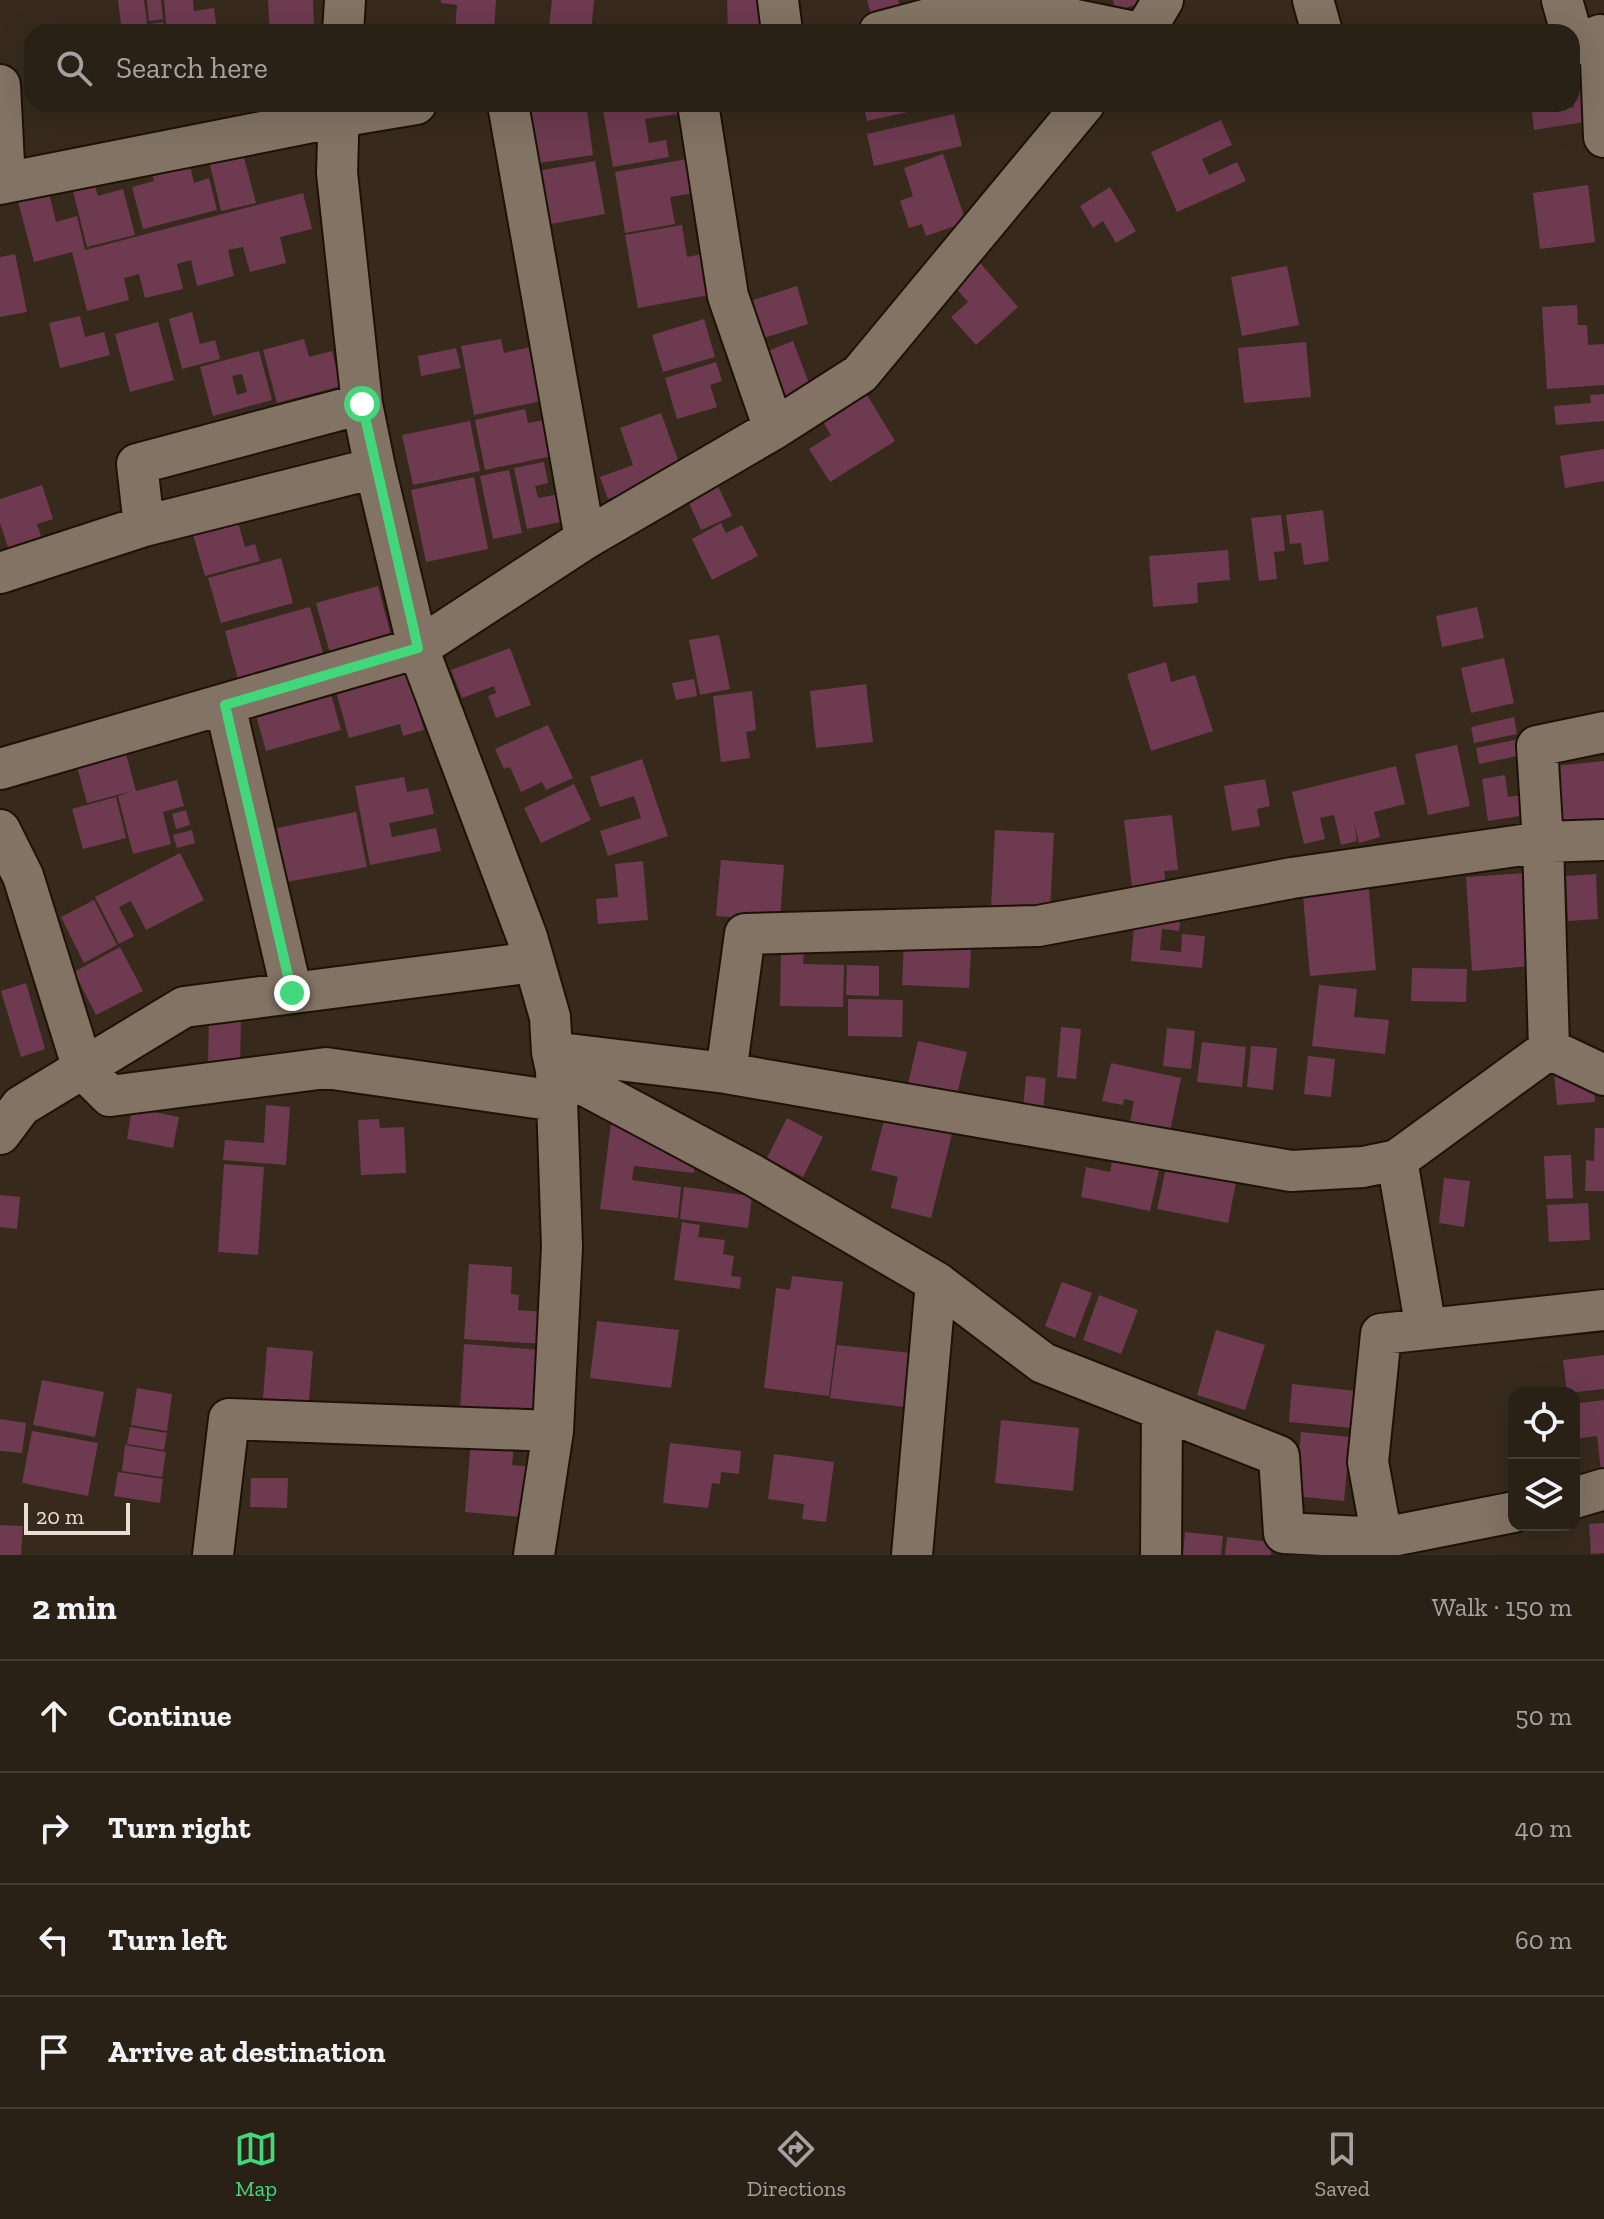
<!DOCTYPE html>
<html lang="en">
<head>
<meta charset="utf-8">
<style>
	:root { --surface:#292016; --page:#352d23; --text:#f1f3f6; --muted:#a5a3a1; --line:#453e35; --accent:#42d77b }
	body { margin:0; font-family:"Zilla Slab",serif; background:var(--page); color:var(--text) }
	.controls { position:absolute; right:24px; bottom:24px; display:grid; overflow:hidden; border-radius:16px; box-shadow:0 8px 32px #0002 }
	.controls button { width:72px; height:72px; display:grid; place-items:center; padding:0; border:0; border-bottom:2px solid var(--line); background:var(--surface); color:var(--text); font:40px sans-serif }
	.scale { position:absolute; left:24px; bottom:20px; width:106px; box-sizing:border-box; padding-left:8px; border:4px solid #e7ded6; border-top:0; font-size:22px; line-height:28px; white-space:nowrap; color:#e7ded6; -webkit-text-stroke:6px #372a1d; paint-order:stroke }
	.stop { position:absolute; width:24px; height:24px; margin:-18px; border:6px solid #42d77b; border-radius:50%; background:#fff }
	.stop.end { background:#42d77b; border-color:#fff; box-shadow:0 2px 8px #0008 }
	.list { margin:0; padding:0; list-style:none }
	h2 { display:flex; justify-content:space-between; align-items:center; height:104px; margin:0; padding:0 32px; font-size:34px }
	h2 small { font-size:26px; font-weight:400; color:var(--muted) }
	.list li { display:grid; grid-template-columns:52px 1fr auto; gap:24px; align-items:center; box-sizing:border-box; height:112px; padding:0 32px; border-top:2px solid var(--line) }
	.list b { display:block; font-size:30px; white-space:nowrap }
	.list em { font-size:26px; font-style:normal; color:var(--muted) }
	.icon { flex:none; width:44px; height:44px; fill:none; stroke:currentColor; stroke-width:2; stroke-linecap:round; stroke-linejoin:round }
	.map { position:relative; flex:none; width:1604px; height:1555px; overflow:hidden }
	.search { position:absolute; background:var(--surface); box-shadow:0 8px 32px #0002; left:24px; right:24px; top:24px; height:88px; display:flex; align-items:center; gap:20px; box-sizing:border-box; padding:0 28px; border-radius:24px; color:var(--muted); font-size:30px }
	.sheet { height:552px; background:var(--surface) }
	nav { display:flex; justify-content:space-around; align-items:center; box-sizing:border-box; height:112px; border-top:2px solid var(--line); background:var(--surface); font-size:22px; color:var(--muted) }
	nav a { display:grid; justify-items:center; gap:4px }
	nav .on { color:var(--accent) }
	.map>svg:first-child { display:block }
	.building { fill:#6d3a50; fill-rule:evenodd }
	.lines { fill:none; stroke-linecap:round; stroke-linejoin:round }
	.minor-casing { stroke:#1e1207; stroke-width:44 }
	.minor { stroke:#827364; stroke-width:40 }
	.route { stroke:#42d77b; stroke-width:10 }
</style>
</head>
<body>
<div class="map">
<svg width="1604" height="1555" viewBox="0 0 1604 1555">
	<rect width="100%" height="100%" fill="#372a1d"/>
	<!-- building -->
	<path class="building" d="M118,0H144L148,31L122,32Z
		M147,0H161L163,19L149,21Z
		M164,0H193L194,11L214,8L217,32H167Z
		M268,0H313L314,30L270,32Z
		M441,0H496L494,32H455L457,5L441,3Z
		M552,0H594L591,32H561V27L549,26Z
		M727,0H771L772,32H728Z
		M867,0H898L900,7L871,14Z
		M1113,0H1146L1147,1L1116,11Z
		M163,22L165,32H151L150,24Z
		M997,24L999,32H968V31Z
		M1584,73L1591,121L1534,130L1531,104H1555L1556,110L1574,107L1572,75Z
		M586,104L593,155L525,165L518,114Z
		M602,104H676L678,114L645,119L649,143L666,140L669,157L613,167Z
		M863,104H925L926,108L867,121Z
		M954,114L962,146L874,166L867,134Z
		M1221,120L1232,145L1202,159L1209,175L1237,162L1246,181L1177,212L1151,152Z
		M239,139L256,203L221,211L206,148Z
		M187,152L194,183L209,178L217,210L143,229L132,187L154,181L149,162Z
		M943,154L966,222L926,236L922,224L909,228L900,201L913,196L904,168Z
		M698,157L704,191L670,197L675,224L625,233L615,172Z
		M595,161L605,214L535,227L526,173Z
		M92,174L98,196L123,189L135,235L87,247L70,179Z
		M46,181L56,222L77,216L85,250L303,193L312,229L280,237L286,263L250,272L243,247L228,250L234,276L197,286L191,260L177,264L183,289L145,298L139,274L124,278L129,300L87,311L72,252L34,262L15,190Z
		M1588,185L1595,242L1540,249L1533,193Z
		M1110,187L1136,231L1116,243L1103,221L1093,228L1080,206Z
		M682,225L687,257L712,252L720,293L638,308L625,235Z
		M15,254L27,312L0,317V257Z
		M975,257L1018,307L976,345L951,317L968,302L949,280Z
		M1287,266L1299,325L1242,336L1231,277Z
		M797,286L808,324L764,338L753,300Z
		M1577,305L1578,325H1587L1588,345L1604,344V385L1547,389L1542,307Z
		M192,312L200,344L215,340L220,359L182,369L169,319Z
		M80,316L85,337L104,332L110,355L60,368L49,323Z
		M704,319L715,357L663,372L652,335Z
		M158,322L174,380L130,392L115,334Z
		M304,339L309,357L332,351L341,386L277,403L263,350Z
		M501,339L504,353L535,346L546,400L474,415L461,346Z
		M793,341L813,394L788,404L768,351Z
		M1306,342L1311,397L1244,403L1238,348Z
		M456,348L461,368L421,376L418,356Z
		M259,351L272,400L213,416L200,367ZM242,374L247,392L237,395L232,376Z
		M716,362L722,381L710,385L717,407L677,419L665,378Z
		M864,390L895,441L830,482L809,449L831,435L820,417Z
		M1604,394V421L1556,425L1554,406L1591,403L1590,395Z
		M525,409L528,423L549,419L557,455L485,470L475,420Z
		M661,413L682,471L608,499L600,477L633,465L620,428Z
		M470,421L480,471L413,485L402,435Z
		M1604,449V481L1565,488L1560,456Z
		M544,462L548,483L535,486L538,498L565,493L570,520L527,529L514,468Z
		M509,470L522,533L493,539L480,476Z
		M474,477L488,549L426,562L411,490Z
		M716,482L732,516L701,530L686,496Z
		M42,485L53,519L37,524L43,542L10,553L0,523V499Z
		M1323,510L1329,561L1304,565L1301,543L1290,544L1286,515Z
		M236,515L245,547L255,544L260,561L205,576L191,527Z
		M1281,515L1285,551L1274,552L1277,579L1259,581L1251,518Z
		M721,523L726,533L742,525L758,556L712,580L692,539Z
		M1228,550L1230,580L1197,583L1198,603L1153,607L1149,556Z
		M281,558L293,603L221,623L208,578Z
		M378,586L394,647L333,664L316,603Z
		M310,607L327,667L241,690L225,631Z
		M1477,607L1484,638L1442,647L1436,616Z
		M719,635L730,689L700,695L689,640Z
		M510,648L531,705L496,718L488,696L496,693L494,686L462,698L451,670Z
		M403,657L424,730L403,736L400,724L349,738L332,677Z
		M1504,658L1514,703L1471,713L1461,668Z
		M1166,662L1171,682L1195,675L1213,731L1151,751L1127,674Z
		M694,679L697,696L676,700L672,683Z
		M327,680L341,730L266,751L252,701Z
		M866,684L873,742L816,748L810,691Z
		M752,691L756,730L746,732L750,758L721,762L713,696Z
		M1514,717L1517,734L1474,743L1471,727Z
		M548,725L573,778L546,790L542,782L521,792L510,767L504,769L495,749Z
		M1519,739L1522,755L1479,764L1476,748Z
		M123,743L136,791L177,780L184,806L163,812L171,844L133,854L118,796L132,791L87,803L74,756Z
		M1457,745L1470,806L1428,815L1415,754Z
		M642,759L668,836L608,856L600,831L641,818L634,796L600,807L590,777Z
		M1604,761V824L1561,828L1555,766Z
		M1396,766L1405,804L1374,812L1380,837L1359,843L1354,822L1357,841L1341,845L1334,815L1320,818L1325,839L1304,844L1292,792Z
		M1505,775L1508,797L1530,794L1533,814L1488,821L1482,779Z
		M404,777L407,792L428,788L434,814L389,823L392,837L436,828L441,851L370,865L355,786Z
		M1265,779L1270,806L1257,809L1260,826L1232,831L1224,786Z
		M574,784L591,820L541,843L524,808Z
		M116,797L126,838L83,849L72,809Z
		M186,810L190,825L176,829L172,814Z
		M356,812L367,867L287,882L277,828Z
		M1172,815L1178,870L1164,871L1166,884L1132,887L1124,820Z
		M192,830L195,843L177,848L173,835Z
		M995,830L1054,833L1050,911L991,908Z
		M180,853L204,900L146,930L131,901L119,907L134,936L119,944L95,897Z
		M721,860L784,865L780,921L716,916Z
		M643,861L648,920L598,924L596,899L618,897L615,864Z
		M1526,873L1533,966L1472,971L1466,877Z
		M1596,874L1598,919L1568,921L1566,876Z
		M1368,880L1376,970L1310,976L1302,885Z
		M94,900L117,945L84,963L61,917Z
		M1135,915L1180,920L1179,931L1162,929L1160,950L1181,952L1182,934L1205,936L1202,968L1131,961Z
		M904,944L971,948L969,988L902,985Z
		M120,947L143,991L96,1015L74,972Z
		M781,950L804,951L803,964L844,965L843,1007L780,1006Z
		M847,965L879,966V996L846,995Z
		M1412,968L1467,969L1466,1002L1411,1001Z
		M26,983L45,1049L21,1057L1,991Z
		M1319,985L1357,989L1354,1017L1389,1020L1385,1054L1312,1046Z
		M848,999L903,1000L902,1037L848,1036Z
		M209,1013L241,1014L240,1068H208Z
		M1061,1027L1081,1029L1076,1079L1057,1077Z
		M1167,1028L1195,1031L1191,1069L1163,1066Z
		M918,1041L967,1052L955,1103L906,1092Z
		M1202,1042L1246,1047L1242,1087L1197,1082Z
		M1251,1046L1277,1048L1273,1090L1247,1087Z
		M1308,1056L1335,1059L1331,1097L1304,1094Z
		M1591,1059L1595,1102L1557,1105L1553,1063Z
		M1111,1063L1181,1078L1168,1141L1128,1132L1134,1101L1124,1099L1123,1105L1102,1101Z
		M1026,1076L1046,1078L1043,1110L1023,1109Z
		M266,1105L290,1107L286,1165L223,1160L225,1140L264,1143Z
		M132,1108L179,1117L173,1148L127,1139Z
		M613,1108L696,1152L694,1173L634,1166L632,1180L681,1187L678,1218L600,1209Z
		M886,1113L953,1130L931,1218L891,1208L898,1177L871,1170Z
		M787,1118L823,1137L803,1177L767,1158Z
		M379,1119L380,1128L404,1127L406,1173L361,1175L358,1120Z
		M1595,1128H1604V1191H1585L1586,1160L1594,1161Z
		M1571,1155L1573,1198L1546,1199L1544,1156Z
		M1113,1156L1160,1166L1150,1211L1081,1197L1086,1167L1110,1172Z
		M224,1164L264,1167L258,1255L218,1252Z
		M1166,1168L1236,1182L1228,1223L1157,1209Z
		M1444,1178L1470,1181L1464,1227L1439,1223Z
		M684,1187L752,1196L748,1228L680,1219Z
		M0,1195L20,1197L17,1229L0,1227Z
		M1588,1203L1590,1240L1549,1242L1547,1205Z
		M682,1222L700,1225L698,1237L725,1240L723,1254L734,1256L731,1276L741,1277L740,1289L674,1280Z
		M469,1264L512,1267L511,1294L519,1295L518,1310L544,1312L543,1344L464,1339Z
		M792,1276L843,1282L829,1396L764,1388L776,1288L790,1290Z
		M1062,1282L1092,1293L1075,1338L1045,1326Z
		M1099,1295L1138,1310L1121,1354L1083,1340Z
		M597,1321L679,1330L671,1388L590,1378Z
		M1216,1330L1265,1345L1245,1410L1197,1395Z
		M464,1344L542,1350L538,1415L460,1410Z
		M837,1345L911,1353L904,1407L830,1398Z
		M267,1347L313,1351L309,1401L263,1398Z
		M1604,1355V1389L1567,1393L1563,1360Z
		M42,1380L104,1392L95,1437L33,1425Z
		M1292,1384L1356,1391L1352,1428L1289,1422Z
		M137,1388L172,1394L167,1431L131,1425Z
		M1604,1400V1471H1601L1597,1436L1574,1439V1404Z
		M0,1419L26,1423L22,1453L0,1451Z
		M1001,1420L1079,1428L1073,1491L995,1483Z
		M130,1427L167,1433L164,1450L127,1444Z
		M32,1431L98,1443L88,1496L22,1483Z
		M1301,1432L1350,1437L1344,1501L1295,1496Z
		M471,1441L514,1445L512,1465L536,1467L532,1518L465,1512Z
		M670,1443L741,1451L739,1474L721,1472L720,1484L712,1483L708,1508L663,1503Z
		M125,1445L166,1452L162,1477L122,1471Z
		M774,1454L834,1462L826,1522L802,1519L804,1504L768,1499Z
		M118,1472L163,1479L160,1503L114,1496Z
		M251,1478H288L287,1508L250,1507Z
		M1604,1523V1553L1591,1554L1589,1524Z
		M0,1525L23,1526L21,1555H0Z
		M1185,1532L1223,1536L1221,1555H1183Z
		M1227,1537L1272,1542L1271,1555H1225Z"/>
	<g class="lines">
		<defs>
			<path id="minor" d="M778,0L782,32
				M1313,0L1322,32
				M1562,0L1571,32
				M343,32L345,0
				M879,32L966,9L1017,8L1135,32
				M1144,32L1163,0
				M1572,46L1600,35L1604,137
				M0,85L5,183
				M339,104L337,173L362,404L375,468L418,648L527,937L550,1017L552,1052L556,1070L562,1247L553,1431L534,1555
				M508,104L585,539
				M698,104L728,296L774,429
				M0,184L338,117L416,104
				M144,526L137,464L362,404
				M0,573L144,526L375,468
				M225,705L292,993
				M0,769L418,648L585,539L774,429L860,374L1084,104
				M0,830L23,876L83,1069L110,1096L326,1068L557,1101
				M1549,1049L1543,842L1537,746L1604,732
				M552,1052L726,1073L1291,1171L1363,1167L1397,1160L1549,1049L1604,1075
				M556,1070L753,1175L936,1282L1043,1363L1279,1456L1284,1533L1382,1538L1514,1512
				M726,1073L745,934L1038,926L1292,878L1543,842L1604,840
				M0,1134L21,1106L184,1007L534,962
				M1397,1160L1426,1329
				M1574,1498L1604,1489
				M1382,1538L1368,1462L1381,1334L1604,1310
				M213,1555L229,1419L553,1431
				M912,1555L936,1282
				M1161,1555L1162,1410"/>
		</defs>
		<!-- minor casing -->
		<use href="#minor" class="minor-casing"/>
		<!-- minor -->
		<use href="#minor" class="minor"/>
	</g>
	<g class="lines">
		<!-- route -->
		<path class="route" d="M292,993L225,705L418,648L362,404"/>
	</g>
</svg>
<div class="controls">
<button><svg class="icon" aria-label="locate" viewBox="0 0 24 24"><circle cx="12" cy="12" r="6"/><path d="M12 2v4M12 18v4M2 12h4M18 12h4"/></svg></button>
<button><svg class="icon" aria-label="layers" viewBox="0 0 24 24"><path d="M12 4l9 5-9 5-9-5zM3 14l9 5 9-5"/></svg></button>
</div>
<div class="scale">20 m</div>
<div class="stop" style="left:362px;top:404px"></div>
<div class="stop end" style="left:292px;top:993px"></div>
<div class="search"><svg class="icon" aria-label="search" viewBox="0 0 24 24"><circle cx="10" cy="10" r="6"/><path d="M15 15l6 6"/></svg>Search here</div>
</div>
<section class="sheet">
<h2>2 min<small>Walk · 150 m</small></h2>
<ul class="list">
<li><svg class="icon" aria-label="ahead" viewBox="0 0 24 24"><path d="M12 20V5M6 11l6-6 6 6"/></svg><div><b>Continue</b></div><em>50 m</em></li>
<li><svg class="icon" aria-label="right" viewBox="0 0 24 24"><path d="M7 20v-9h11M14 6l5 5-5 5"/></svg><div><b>Turn right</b></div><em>40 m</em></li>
<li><svg class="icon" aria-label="left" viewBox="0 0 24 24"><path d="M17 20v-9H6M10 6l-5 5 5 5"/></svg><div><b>Turn left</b></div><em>60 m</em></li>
<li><svg class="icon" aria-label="arrive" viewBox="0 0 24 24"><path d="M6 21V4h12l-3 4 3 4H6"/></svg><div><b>Arrive at destination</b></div></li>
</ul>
</section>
<nav>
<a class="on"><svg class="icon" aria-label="map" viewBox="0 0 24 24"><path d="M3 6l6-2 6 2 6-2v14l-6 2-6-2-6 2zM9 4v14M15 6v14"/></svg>Map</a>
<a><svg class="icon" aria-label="directions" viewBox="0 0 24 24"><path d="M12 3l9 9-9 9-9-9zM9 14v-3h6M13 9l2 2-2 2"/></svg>Directions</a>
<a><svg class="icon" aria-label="saved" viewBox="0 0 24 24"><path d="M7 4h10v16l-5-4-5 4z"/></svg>Saved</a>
</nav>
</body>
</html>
